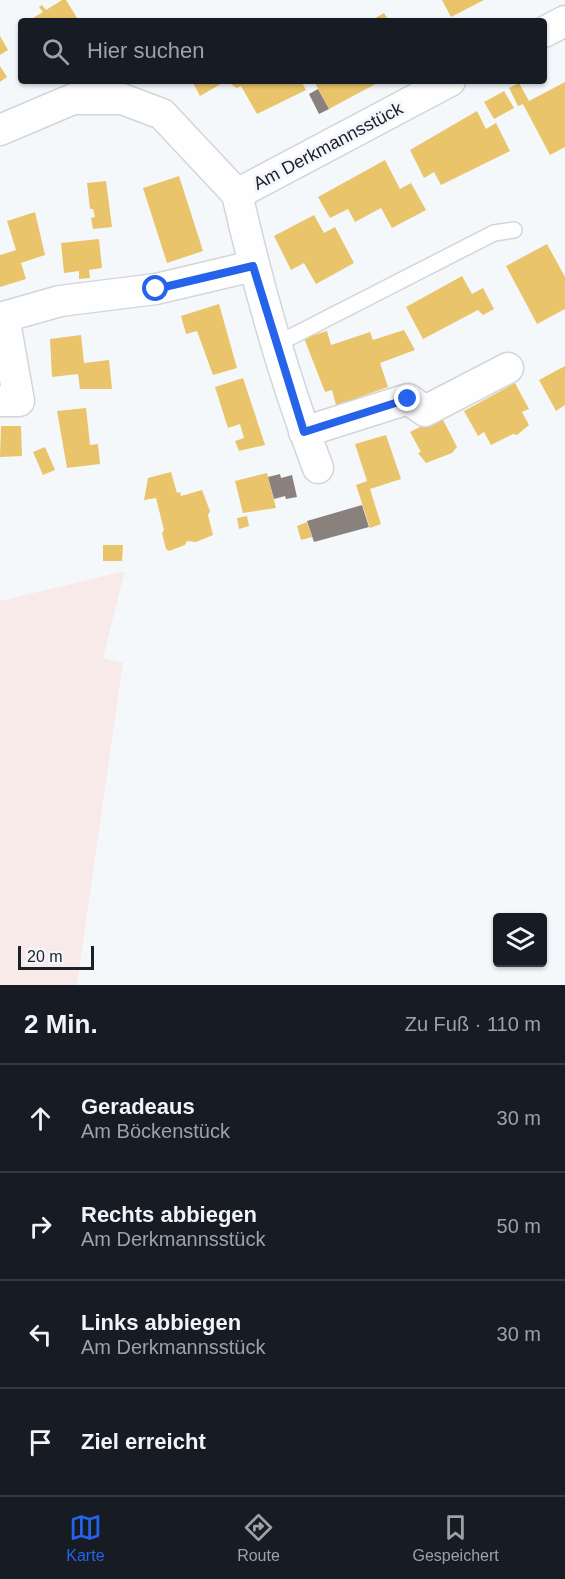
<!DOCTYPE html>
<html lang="de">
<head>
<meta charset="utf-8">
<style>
	:root { --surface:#171b24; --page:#242831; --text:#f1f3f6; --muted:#9ea1a6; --line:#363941; --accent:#2563eb }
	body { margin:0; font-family:Helvetica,sans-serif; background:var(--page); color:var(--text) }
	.controls { position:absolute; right:18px; bottom:18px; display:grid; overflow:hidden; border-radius:6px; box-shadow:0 2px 4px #0004 }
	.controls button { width:54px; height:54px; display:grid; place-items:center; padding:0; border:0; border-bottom:2px solid var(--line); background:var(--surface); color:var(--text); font:30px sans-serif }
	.scale { position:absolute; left:18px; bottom:15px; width:76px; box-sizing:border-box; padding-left:6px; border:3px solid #1d2025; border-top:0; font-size:16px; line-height:21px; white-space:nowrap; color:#1d2025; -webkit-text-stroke:4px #f3f7fd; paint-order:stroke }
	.stop { position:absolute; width:18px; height:18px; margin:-14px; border:4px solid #2563eb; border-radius:50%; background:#fff }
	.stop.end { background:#2563eb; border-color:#fff; box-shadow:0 2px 6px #0008 }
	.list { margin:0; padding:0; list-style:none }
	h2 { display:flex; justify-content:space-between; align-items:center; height:78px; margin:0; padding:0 24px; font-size:26px }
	h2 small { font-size:20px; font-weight:400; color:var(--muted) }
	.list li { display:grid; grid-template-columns:39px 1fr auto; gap:18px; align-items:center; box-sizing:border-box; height:108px; padding:0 24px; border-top:2px solid var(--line) }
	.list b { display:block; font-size:22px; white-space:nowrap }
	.list p { margin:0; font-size:20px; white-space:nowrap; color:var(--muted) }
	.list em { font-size:20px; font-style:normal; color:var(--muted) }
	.icon { flex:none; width:33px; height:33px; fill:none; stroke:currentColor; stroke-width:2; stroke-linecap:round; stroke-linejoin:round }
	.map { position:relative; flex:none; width:565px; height:985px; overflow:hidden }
	.search { position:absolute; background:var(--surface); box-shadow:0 2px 4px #0004; left:18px; right:18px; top:18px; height:66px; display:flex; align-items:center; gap:15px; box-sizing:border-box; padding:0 21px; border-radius:6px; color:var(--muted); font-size:22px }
	.sheet { height:510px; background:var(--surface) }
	nav { display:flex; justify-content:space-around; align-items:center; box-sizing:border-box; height:84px; border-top:2px solid var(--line); background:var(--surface); font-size:16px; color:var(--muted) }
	nav a { display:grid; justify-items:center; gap:3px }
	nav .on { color:var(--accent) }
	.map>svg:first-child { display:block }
	.green { fill:#f8eae9 }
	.homes { fill:#e9c46a }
	.industry { fill:#8a817c }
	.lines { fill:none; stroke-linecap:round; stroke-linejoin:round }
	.service-casing { stroke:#d2d5da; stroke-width:18 }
	.minor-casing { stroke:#d2d5da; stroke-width:33 }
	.service { stroke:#fefefe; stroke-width:15 }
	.minor { stroke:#fefefe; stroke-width:30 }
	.route { stroke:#2563eb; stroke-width:8 }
	.labels { text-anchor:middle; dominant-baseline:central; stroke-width:6; stroke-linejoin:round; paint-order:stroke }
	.street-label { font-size:18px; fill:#1d2025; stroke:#f3f7fd }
</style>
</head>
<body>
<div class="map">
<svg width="565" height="985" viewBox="0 0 565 985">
	<rect width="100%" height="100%" fill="#f5f8fb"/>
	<!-- green -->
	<path class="green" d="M125,571L103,658L123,663L77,985H0V601Z"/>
	<!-- homes -->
	<path class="homes" d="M62,0H66L79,21H28L43,12L39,7L42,5L46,10Z
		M442,0H484L451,17Z
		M384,13L389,21H370Z
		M0,36L8,50L0,55Z
		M0,66L7,77L0,82Z
		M192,81H301L306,90L257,114L241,86L237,88L226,81L200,96Z
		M314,81H381L329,109Z
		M565,82V147L550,155L523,104L518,106L509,88L519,83L529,101Z
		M504,91L514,108L494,119L484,102Z
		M477,111L486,129L496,123L510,151L441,185L434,172L424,178L410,150Z
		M385,160L400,189L411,183L426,210L392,228L381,208L355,222L348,209L330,218L318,197Z
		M179,176L203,251L167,263L143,188Z
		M106,181L112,227L93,229L91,218L95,217L93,209H90L87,183Z
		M35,212L45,255L21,263L26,279L0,287V255L16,250L7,221Z
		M314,215L324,233L335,227L354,263L316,284L304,263L291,270L274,236Z
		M99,239L102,268L89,270L90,278L79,279V271L64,273L61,243Z
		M547,244L565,277V309L537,324L506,266Z
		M462,276L472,294L483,288L494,309L483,315L478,310L423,339L406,307Z
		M219,304L237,368L213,375L197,331L186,334L181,316Z
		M404,330L415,350L380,363L388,387L357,398L358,400L336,405L332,390L325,392L304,338L327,331L331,345L370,332L373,340Z
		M81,335L84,363L109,360L112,389H80L78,374L52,377L50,339Z
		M565,366V405L556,411L539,380Z
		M243,378L265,445L239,451L235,441L244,438L240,424L228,428L215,387Z
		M515,383L529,409L522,412L529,425L517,435L513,434L491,445L484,432L478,436L464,411Z
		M86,408L90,445L98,444L100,464L67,468L57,411Z
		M441,416L457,447L452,453L426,463L418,453L421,452L410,432Z
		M1,426H21L22,456L0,457Z
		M386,435L401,479L370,489L381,524L370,528L356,485L367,481L355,444Z
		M45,447L55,470L43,475L33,452Z
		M171,472L177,493L180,492L181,496L202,490L210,511L208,515L213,535L196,542L187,541L185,545L169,551L166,549L162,533L164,530L156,498L144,500L148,478Z
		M267,473L276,508L243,513L235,481Z
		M247,516L249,526L239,529L237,518Z
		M307,522L312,537L301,540L297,526Z
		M103,545H123L122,561H103Z"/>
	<!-- industry -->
	<path class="industry" d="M318,89L329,109L319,114L309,94Z
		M280,474L281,478L292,475L297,497L286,499L285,496L274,499L268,477Z
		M362,505L369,527L314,542L307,521Z"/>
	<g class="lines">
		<defs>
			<path id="service" d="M277,344L494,233L514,230"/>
			<path id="minor" d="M544,32L565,21
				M0,130L73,99H122L162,114L237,194L450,81
				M237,194C258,286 284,379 318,468
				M0,318L60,301L156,289L253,266
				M0,401H19L4,317
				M304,432L408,399L425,411L508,368"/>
		</defs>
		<!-- service casing -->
		<use href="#service" class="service-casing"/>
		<!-- minor casing -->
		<use href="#minor" class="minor-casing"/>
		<!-- service -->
		<use href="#service" class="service"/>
		<!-- minor -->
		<use href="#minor" class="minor"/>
	</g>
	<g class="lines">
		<!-- route -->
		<path class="route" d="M156,289L253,266L304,432L408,399"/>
	</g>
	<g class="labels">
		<!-- street labels -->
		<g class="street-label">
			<text transform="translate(328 146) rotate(-28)">Am Derkmannsstück</text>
		</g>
	</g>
</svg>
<div class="controls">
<button><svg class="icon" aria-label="layers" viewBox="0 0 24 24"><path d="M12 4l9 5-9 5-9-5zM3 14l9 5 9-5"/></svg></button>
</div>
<div class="scale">20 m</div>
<div class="stop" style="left:156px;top:289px"></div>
<div class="stop end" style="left:408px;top:399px"></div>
<div class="search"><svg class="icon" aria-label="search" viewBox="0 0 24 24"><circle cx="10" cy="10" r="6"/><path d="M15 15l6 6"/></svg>Hier suchen</div>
</div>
<section class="sheet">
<h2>2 Min.<small>Zu Fuß · 110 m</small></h2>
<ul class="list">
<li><svg class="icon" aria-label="ahead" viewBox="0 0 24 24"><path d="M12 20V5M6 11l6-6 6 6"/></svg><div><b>Geradeaus</b><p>Am Böckenstück</p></div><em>30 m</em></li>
<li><svg class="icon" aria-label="right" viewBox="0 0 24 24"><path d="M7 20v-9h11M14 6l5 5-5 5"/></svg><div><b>Rechts abbiegen</b><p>Am Derkmannsstück</p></div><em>50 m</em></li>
<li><svg class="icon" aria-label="left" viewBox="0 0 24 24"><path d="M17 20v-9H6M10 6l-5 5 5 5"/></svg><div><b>Links abbiegen</b><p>Am Derkmannsstück</p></div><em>30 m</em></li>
<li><svg class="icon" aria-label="arrive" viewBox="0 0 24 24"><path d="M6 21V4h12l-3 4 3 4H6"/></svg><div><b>Ziel erreicht</b></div></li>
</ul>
</section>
<nav>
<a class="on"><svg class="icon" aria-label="map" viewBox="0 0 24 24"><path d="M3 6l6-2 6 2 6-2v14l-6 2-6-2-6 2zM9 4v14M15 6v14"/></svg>Karte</a>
<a><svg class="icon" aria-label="directions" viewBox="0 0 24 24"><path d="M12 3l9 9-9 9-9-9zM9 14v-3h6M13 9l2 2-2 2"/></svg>Route</a>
<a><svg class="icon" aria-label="saved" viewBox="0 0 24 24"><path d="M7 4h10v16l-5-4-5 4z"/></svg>Gespeichert</a>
</nav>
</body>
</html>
